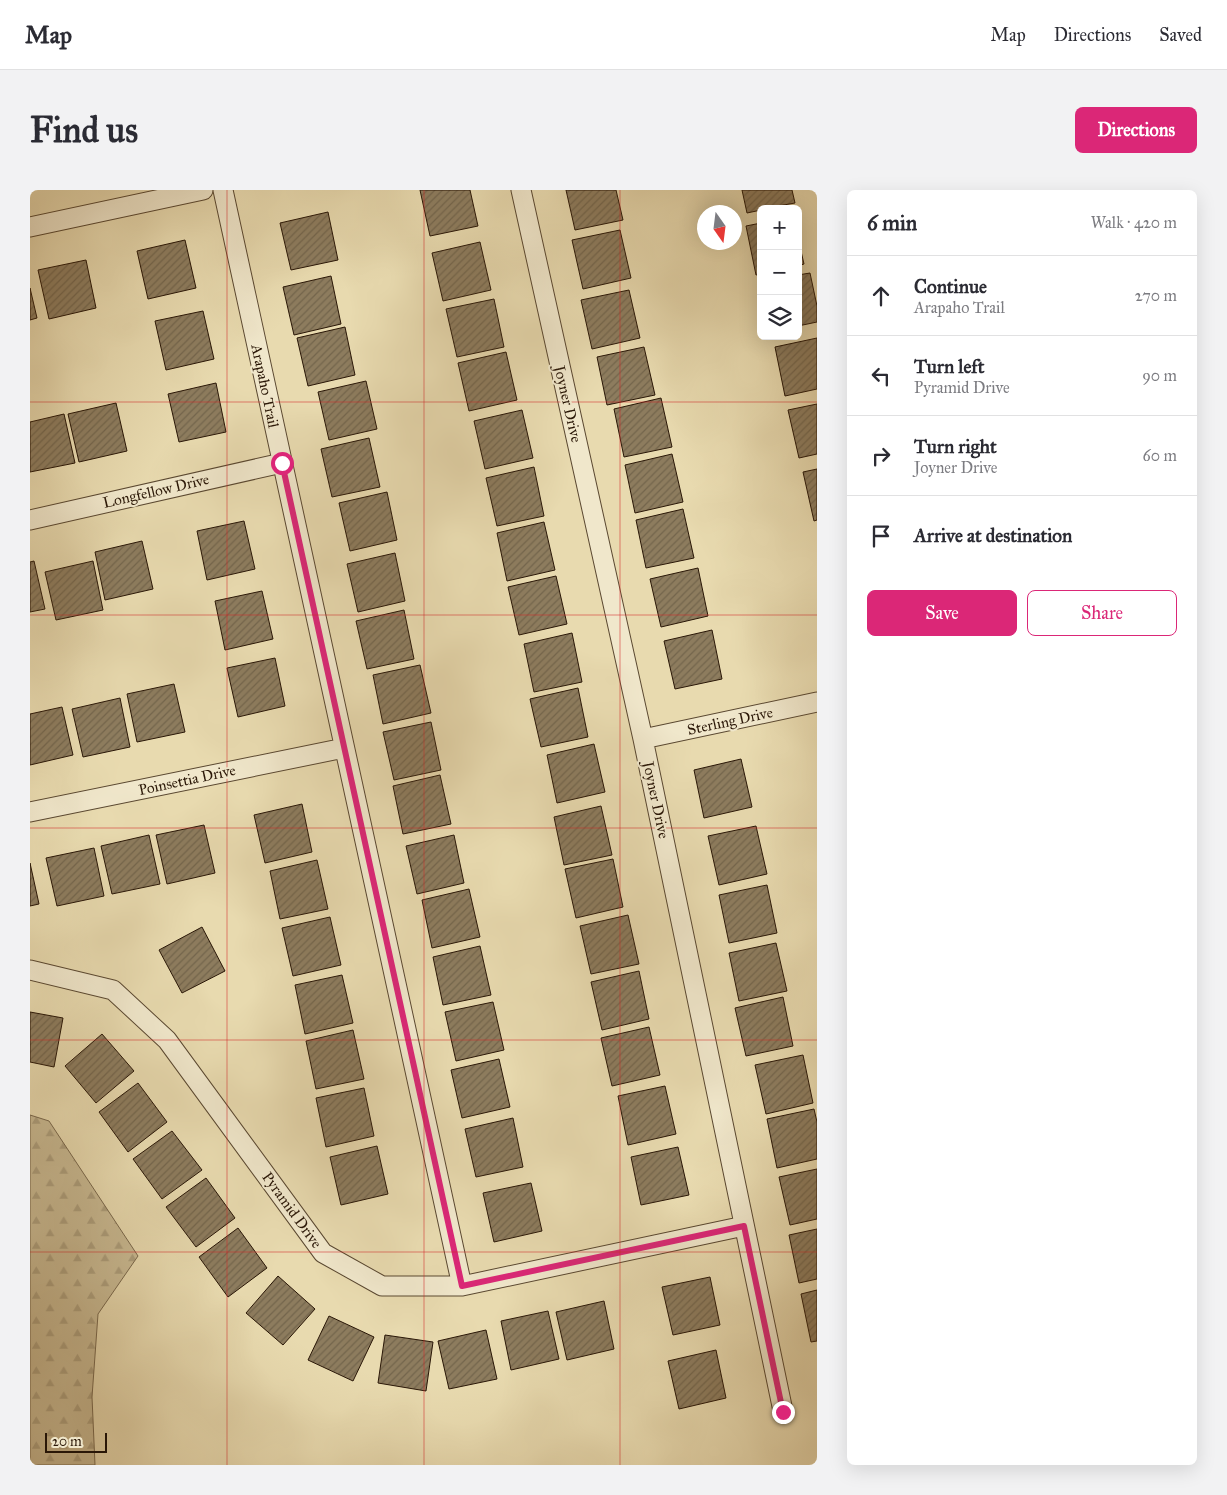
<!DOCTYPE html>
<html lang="en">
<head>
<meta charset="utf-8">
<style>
	:root { --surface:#fff; --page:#f2f2f3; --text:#2b2b33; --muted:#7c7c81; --line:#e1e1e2; --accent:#db2777 }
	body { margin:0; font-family:"IM FELL Great Primer",serif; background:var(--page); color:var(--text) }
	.controls { position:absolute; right:15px; top:15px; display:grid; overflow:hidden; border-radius:8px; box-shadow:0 5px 20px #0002 }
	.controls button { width:45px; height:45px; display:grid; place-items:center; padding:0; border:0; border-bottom:1px solid var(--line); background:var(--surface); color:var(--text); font:25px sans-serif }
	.compass { position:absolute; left:667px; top:15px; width:45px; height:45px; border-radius:50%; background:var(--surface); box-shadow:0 5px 20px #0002; rotate:166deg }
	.scale { position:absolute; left:15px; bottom:12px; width:62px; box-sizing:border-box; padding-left:5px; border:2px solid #2a1707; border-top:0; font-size:14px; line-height:18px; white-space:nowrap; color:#2a1707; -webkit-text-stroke:4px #f0e7cb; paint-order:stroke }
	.stop { position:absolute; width:15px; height:15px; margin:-11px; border:4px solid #db2777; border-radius:50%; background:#fff }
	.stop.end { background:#db2777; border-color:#fff; box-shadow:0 1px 5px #0008 }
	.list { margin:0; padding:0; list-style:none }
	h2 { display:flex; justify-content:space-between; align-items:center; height:65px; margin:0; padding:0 20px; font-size:21px }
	h2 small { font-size:16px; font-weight:400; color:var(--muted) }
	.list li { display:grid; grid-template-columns:32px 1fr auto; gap:15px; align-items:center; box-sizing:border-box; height:80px; padding:0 20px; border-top:1px solid var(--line) }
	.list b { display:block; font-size:19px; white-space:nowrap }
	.list p { margin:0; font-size:16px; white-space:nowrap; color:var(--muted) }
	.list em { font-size:16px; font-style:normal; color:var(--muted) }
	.actions { display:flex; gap:10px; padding:15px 20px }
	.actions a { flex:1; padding:11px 0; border:1px solid var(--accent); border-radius:8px; text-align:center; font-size:18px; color:var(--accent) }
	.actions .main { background:var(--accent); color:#fff }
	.icon { flex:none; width:28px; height:28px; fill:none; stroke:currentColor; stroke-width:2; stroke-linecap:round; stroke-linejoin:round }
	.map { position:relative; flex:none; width:787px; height:1275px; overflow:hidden; border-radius:8px }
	header { display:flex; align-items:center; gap:30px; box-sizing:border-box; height:70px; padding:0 25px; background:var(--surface); border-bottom:1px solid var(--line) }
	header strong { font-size:24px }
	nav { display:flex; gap:28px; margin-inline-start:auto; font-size:18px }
	.intro { display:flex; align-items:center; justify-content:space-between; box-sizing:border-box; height:120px; padding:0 30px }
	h1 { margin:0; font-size:35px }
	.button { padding:12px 22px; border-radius:8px; background:var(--accent); color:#fff; font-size:18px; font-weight:700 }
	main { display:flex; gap:30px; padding:0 30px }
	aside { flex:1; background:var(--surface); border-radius:8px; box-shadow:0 5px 20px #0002 }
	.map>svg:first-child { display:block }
	.forest { fill:url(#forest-firs); stroke:#79684c }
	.building { fill:url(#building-hatch); stroke:#2a1707 }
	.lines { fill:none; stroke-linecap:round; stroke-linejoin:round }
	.minor-casing { stroke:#5a4831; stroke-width:21 }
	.minor { stroke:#f0e7cb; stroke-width:19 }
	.route { stroke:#db2777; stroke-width:6 }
	.grid { fill:none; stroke:#d62828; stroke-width:1; stroke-opacity:0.55 }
	.labels { text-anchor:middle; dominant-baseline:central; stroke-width:4; stroke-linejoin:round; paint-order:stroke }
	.street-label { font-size:15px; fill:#2a1707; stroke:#f0e7cb }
</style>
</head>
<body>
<header>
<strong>Map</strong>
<nav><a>Map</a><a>Directions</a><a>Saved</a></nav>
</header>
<div class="intro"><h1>Find us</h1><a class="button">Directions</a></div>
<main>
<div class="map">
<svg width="787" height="1275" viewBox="0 0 787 1275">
	<defs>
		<pattern id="forest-firs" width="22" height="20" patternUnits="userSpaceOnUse" patternTransform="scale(1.25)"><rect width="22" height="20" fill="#c8b992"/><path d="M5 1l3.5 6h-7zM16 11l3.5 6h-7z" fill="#ac9e7c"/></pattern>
		<pattern id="building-hatch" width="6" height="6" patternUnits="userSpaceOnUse" patternTransform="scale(1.25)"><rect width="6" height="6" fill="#8d7c5e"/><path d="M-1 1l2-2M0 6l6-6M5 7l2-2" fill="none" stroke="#73654c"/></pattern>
	</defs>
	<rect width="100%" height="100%" fill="#e8daaf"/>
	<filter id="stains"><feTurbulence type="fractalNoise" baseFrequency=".004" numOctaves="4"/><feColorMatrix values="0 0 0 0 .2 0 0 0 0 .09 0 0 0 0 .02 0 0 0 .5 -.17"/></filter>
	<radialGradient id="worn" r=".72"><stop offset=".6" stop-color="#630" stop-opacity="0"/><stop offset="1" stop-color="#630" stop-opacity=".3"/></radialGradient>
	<!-- forest -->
	<path class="forest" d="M0,925L19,931L108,1066L68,1124L62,1207L65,1275H0Z"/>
	<!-- building -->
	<path class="building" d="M390,0H440L448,36L400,46Z
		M536,0H586L593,30L545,40Z
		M712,0H762L765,13L731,19V20L717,23Z
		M298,22L308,70L261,80L250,33Z
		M731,33V84L726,85L716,36Z
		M590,40L601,88L553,99L542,50Z
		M768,48L774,74L768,76Z
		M155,50L166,98L118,109L107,61Z
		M450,52L461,100L413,111L402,63Z
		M56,70L66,118L19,129L8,80Z
		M780,83L787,116V132L768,136V85Z
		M301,86L311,134L264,145L253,97Z
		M0,98L7,128L0,130Z
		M599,100L610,148L562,159L551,110Z
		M464,109L474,157L427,167L416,119Z
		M173,121L184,169L136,180L125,131Z
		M315,137L325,185L278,196L267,148Z
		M787,148V199L755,206L745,157Z
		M614,157L625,205L577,215L567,167Z
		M476,162L487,210L439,221L428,173Z
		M336,191L347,239L299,250L288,202Z
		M186,193L196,242L149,252L138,204Z
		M631,208L642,257L594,267L584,219Z
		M86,213L97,261L49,272L38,224Z
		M787,214V264L769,268L758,220Z
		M492,220L503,268L455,279L444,231Z
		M34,224L45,273L0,282V232Z
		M339,248L350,297L302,307L291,259Z
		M642,264L653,312L605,323L595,275Z
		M504,277L514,326L467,336L456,288Z
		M787,279V330L784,331L773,282Z
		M357,302L367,350L320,361L309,313Z
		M653,319L664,368L616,378L606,330Z
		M214,331L225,379L177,390L167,341Z
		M514,332L525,380L477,391L467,343Z
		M112,351L123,399L75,410L65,362Z
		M365,363L375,411L328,422L317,374Z
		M4,371L15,419L0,422V372Z
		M63,371L73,420L26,430L15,382Z
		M668,378L678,426L631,437L620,389Z
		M526,386L537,434L489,445L478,397Z
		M232,401L243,449L195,460L185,411Z
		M374,420L384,469L337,479L326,431Z
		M682,440L692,489L645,499L634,451Z
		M542,443L552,492L504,502L494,454Z
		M245,468L255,516L208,527L197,478Z
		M390,475L401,523L353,534L343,485Z
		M144,494L155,542L107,552L97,504Z
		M548,498L558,547L511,557L500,509Z
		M90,508L100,557L53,567L42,519Z
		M32,517L43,565L0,575V524Z
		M401,532L411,580L364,590L353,542Z
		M564,554L575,602L527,613L517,565Z
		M711,569L722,617L674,628L664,580Z
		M410,585L421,634L373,644L363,596Z
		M272,614L282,662L235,673L224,625Z
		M571,616L582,665L534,675L524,627Z
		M174,635L185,683L137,694L126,645Z
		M726,636L737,684L689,695L678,646Z
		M119,645L130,694L82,704L71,656Z
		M424,645L434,693L387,704L376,656Z
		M64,658L74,706L27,716L16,668Z
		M583,669L593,717L546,728L535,679Z
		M287,670L298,719L250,729L240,681Z
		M0,673L9,714L0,716Z
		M737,695L747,743L699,753L689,705Z
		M439,699L450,747L402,758L392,710Z
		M598,725L609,774L561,784L550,736Z
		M300,727L311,775L263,786L252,738Z
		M172,737L195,781L152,803L129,760Z
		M746,753L757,801L709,811L699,763Z
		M450,756L461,805L413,815L403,767Z
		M609,781L619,829L572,840L561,792Z
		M312,785L323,833L275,844L265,795Z
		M753,807L763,856L716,866L705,818Z
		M463,812L474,860L426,871L415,822Z
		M0,822L33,828L24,877L0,872Z
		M619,837L630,885L582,896L571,848Z
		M323,840L334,889L286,899L276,851Z
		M72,844L104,881L66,913L35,876Z
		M773,865L783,913L736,924L725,875Z
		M469,869L480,917L432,928L421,880Z
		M108,893L137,932L98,962L69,922Z
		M635,896L646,944L598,955L588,906Z
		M334,898L344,946L296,957L286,908Z
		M784,919L787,932V969L747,978L737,929Z
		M483,928L493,977L446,987L435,939Z
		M142,941L172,980L132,1009L103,969Z
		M347,956L358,1004L311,1015L300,967Z
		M648,957L659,1005L611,1015L601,967Z
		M787,979V1029L760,1035L749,987Z
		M176,988L205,1028L166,1057L136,1017Z
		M501,993L512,1041L464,1052L453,1003Z
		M208,1038L237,1078L198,1107L169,1067Z
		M787,1039V1089L769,1093L759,1045Z
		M248,1086L285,1119L253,1155L216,1123Z
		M680,1087L690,1135L643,1145L632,1097Z
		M787,1100V1151L781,1152L771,1104Z
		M574,1111L584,1159L537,1170L526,1122Z
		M518,1121L529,1169L481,1180L471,1131Z
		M299,1126L344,1147L323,1191L278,1170Z
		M456,1140L467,1189L419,1199L408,1151Z
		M355,1145L403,1152L396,1201L348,1193Z
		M686,1160L696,1208L649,1219L638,1171Z"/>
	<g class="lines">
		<defs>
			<path id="minor" d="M193,0L432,1096
				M491,0L613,549L753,1221
				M0,37L173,0
				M0,330L252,273
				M613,549L787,512
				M0,622L314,558
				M0,780L83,800L137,850L293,1063L352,1096H432L714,1036"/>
		</defs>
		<!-- minor casing -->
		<use href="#minor" class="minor-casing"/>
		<!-- minor -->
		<use href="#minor" class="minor"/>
	</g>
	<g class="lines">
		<!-- route -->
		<path class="route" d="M252,273L432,1096L714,1036L753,1222"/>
	</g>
	<!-- grid -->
	<path class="grid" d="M197,0V1275M394,0V1275M590,0V1275M0,212H787M0,425H787M0,638H787M0,850H787M0,1062H787"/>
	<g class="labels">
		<!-- street labels -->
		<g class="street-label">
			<text transform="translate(235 196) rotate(78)">Arapaho Trail</text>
			<text transform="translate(538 214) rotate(77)">Joyner Drive</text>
			<text transform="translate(126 301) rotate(-13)">Longfellow Drive</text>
			<text transform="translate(700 531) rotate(-12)">Sterling Drive</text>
			<text transform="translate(157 590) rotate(-12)">Poinsettia Drive</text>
			<text transform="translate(626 610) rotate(78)">Joyner Drive</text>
			<text transform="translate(262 1020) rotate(54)">Pyramid Drive</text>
		</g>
	</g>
	<rect width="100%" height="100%" filter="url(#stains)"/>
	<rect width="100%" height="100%" fill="url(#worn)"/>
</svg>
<div class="controls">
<button>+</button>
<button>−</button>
<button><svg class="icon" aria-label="layers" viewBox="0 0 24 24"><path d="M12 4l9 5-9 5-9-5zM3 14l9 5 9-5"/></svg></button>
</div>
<svg class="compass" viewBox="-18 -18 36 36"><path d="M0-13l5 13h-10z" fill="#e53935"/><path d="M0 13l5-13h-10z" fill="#7c7c81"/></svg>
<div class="scale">20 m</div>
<div class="stop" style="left:252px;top:273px"></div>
<div class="stop end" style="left:753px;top:1222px"></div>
</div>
<aside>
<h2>6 min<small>Walk · 420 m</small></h2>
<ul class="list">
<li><svg class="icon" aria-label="ahead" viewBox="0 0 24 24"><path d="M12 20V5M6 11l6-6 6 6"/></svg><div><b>Continue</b><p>Arapaho Trail</p></div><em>270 m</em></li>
<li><svg class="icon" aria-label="left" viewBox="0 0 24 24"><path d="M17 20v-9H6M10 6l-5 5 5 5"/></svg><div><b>Turn left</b><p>Pyramid Drive</p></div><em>90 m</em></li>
<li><svg class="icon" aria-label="right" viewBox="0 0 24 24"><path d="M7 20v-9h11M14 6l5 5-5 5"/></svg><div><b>Turn right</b><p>Joyner Drive</p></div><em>60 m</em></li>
<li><svg class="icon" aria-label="arrive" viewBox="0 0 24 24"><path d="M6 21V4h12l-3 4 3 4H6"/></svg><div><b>Arrive at destination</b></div></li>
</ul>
<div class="actions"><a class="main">Save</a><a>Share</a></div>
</aside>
</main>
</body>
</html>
